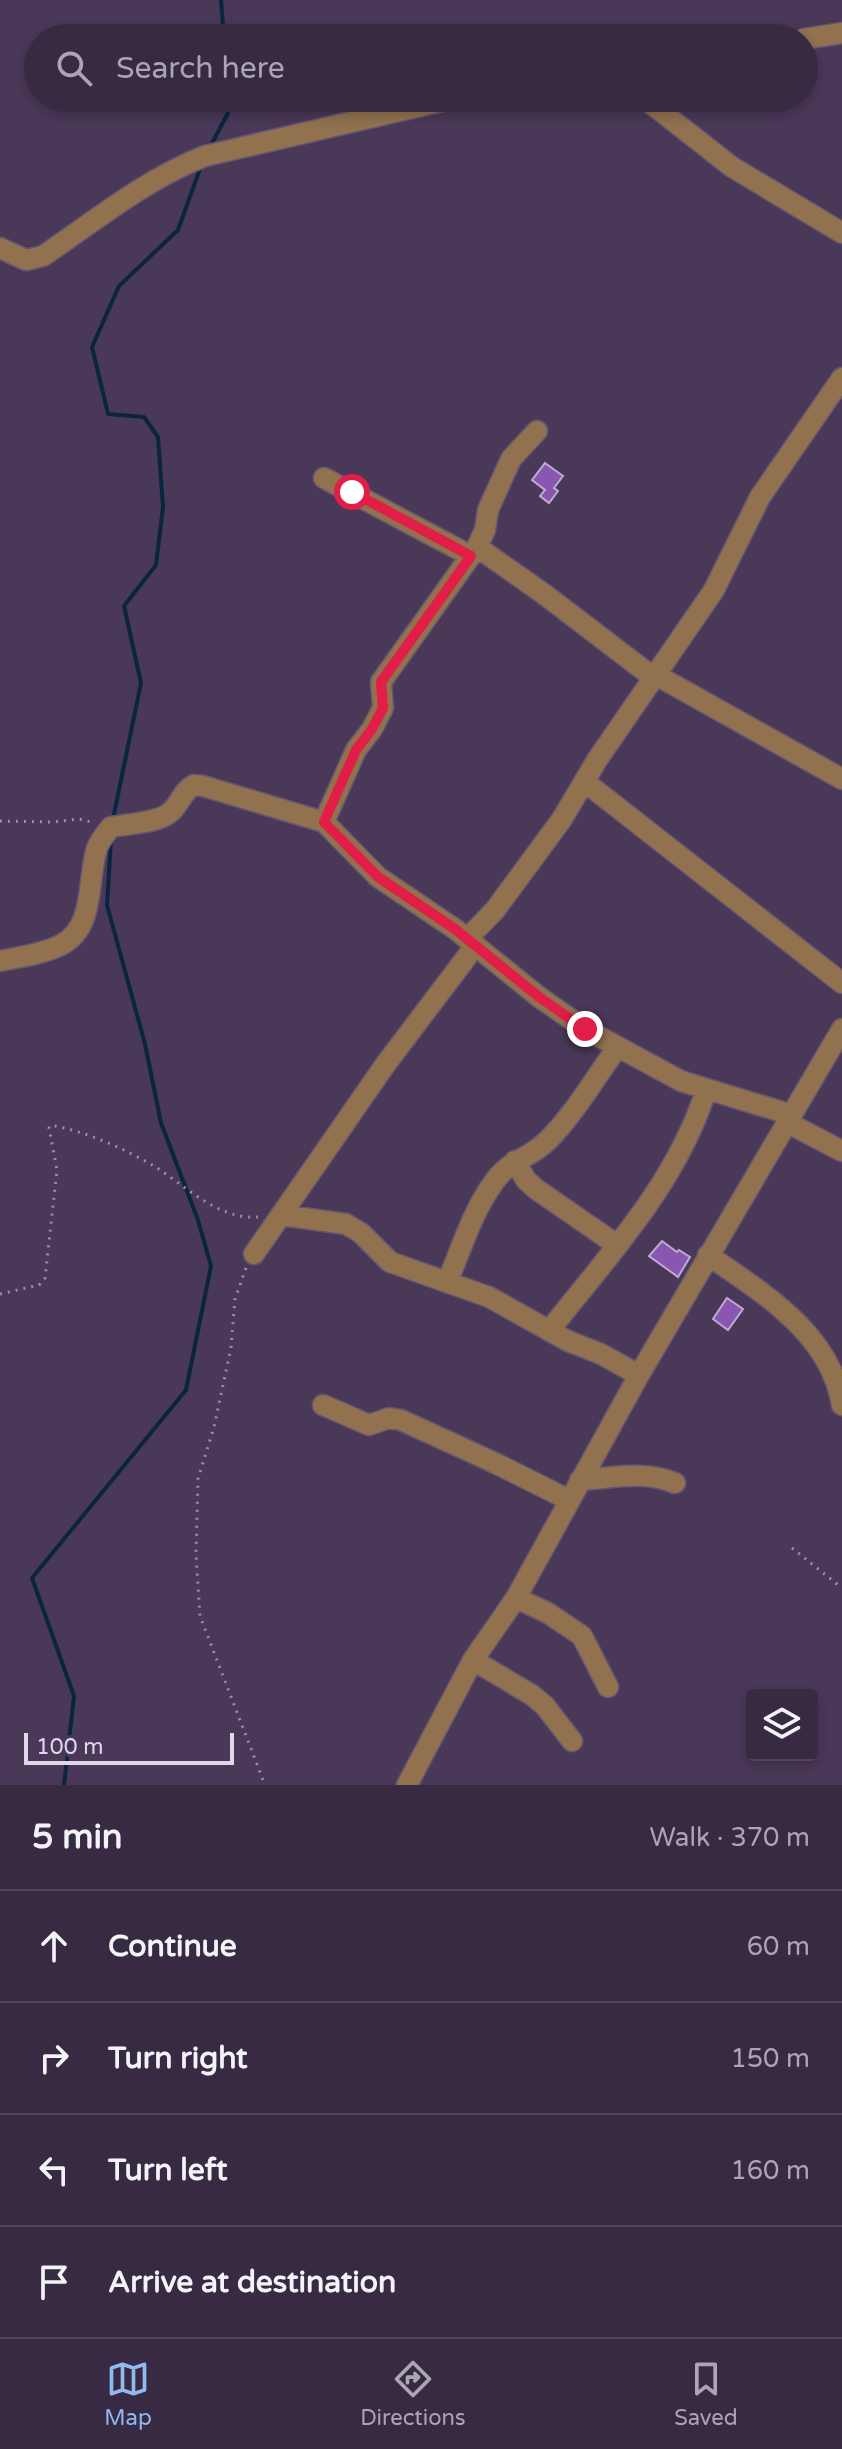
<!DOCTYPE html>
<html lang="en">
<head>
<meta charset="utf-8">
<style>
	:root { --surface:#372a42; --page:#42364d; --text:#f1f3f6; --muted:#aaa7b2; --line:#51465b; --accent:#90b9f0 }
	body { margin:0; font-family:"Varela Round",sans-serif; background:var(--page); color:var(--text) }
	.controls { position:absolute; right:24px; bottom:24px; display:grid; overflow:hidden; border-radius:8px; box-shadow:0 4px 12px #0003 }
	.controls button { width:72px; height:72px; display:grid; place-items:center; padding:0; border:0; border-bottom:2px solid var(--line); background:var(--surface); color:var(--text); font:40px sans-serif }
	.scale { position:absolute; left:24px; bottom:20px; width:210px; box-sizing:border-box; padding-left:8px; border:4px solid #e1d7eb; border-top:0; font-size:22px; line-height:28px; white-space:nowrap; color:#e1d7eb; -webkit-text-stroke:6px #493858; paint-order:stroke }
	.stop { position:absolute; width:24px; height:24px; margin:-18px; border:6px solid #e11d48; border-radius:50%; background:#fff }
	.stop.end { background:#e11d48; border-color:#fff; box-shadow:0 2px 8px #0008 }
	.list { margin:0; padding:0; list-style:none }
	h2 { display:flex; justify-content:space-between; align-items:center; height:104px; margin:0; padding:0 32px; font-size:34px }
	h2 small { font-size:26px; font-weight:400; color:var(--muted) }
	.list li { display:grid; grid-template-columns:52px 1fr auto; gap:24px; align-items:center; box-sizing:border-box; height:112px; padding:0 32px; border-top:2px solid var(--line) }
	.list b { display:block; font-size:30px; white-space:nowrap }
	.list em { font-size:26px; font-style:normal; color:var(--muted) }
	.icon { flex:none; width:44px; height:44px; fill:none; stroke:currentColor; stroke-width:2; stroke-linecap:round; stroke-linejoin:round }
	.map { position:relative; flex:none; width:842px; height:1785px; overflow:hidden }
	.search { position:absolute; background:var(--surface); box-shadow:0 4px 12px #0003; left:24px; right:24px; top:24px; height:88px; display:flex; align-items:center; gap:20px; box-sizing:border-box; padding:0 28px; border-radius:44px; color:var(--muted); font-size:30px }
	.sheet { height:552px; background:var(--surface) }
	nav { display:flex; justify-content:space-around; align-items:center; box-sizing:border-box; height:112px; border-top:2px solid var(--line); background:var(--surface); font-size:22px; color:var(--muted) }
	nav a { display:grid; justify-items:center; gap:4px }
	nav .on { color:var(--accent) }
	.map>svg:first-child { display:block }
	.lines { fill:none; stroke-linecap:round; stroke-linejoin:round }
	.stream { stroke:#0a263e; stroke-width:4 }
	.building { fill:#8957b0; stroke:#beaad1; stroke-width:2 }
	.minor-casing { stroke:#645572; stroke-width:23 }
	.path { stroke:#9b8ea8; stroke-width:3; stroke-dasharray:2 6; stroke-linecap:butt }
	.minor { stroke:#91714e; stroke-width:20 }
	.route { stroke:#e11d48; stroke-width:10 }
</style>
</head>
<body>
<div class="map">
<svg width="842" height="1785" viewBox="0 0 842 1785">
	<rect width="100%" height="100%" fill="#493858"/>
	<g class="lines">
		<!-- stream -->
		<path class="stream" d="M221,0L224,38
			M210,147L228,113L227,98
			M113,819L141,683L124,606L156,565L163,507L158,437L144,417L108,414L92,347L119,286L178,230L201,166
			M64,1785L74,1696L32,1578L186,1390L211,1266L198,1220L161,1123L145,1044L107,905L111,840"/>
	</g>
	<!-- building -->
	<path class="building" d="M545,463L563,476L554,488L558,491L549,503L540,496L545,490L532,480Z
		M662,1241L677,1252L679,1250L690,1257L678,1277L649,1256Z
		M727,1298L743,1309L728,1330L713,1319Z"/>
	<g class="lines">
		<defs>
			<path id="minor" d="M804,39L842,33
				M644,98L732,167L842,233
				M0,248L26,260L43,256C96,220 146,179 205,156L442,101L468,98
				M324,478L471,556
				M477,547L544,594L654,678
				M656,675L842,779
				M585,782L842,983
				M324,822L356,750L372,729L383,708L381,682L477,547L485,530L488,510L511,459L537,431
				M467,939L495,910L562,819L597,760L714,590L760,497L842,378
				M0,961C19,957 43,954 61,945C96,927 87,878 97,848C100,840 106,833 111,827C128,824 155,823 168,814C180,806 181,792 194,785L203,786L324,822L378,877L455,929L539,997L585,1029L681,1081L792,1115
				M788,1123L842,1151
				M515,1161L526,1180L536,1189L617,1245
				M281,1215L346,1224L361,1233L390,1262L489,1297L568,1341L601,1354L639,1375
				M254,1254L385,1065L475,946
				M708,1255C764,1294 830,1333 842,1405
				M447,1282C462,1248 472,1212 494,1182C511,1158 528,1160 547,1141C573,1116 595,1078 617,1048
				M549,1331C608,1256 677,1183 706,1090
				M323,1405L369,1425L389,1418L401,1420L495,1463L569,1500
				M580,1480C613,1478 643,1470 675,1483
				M516,1598L548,1613L582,1636L608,1687
				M473,1660L532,1695L545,1706L572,1741
				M407,1785L473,1660L516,1598L639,1375L842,1029"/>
		</defs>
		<!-- minor casing -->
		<use href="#minor" class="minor-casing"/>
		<!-- path -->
		<path class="path" d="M0,821L52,822L79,819L95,823
			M246,1268L235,1299L231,1348L214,1427L198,1479L196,1555L200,1616L265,1785
			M0,1294L39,1285L45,1278L57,1170L49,1128L51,1125C87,1132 123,1148 154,1166C186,1186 218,1220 258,1217
			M792,1548L842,1588"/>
		<!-- minor -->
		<use href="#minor" class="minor"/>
	</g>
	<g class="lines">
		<!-- route -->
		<path class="route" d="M352,492L471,556L381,682L383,708L372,729L356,750L324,822L378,877L455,929L539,997L585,1029"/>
	</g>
</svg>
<div class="controls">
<button><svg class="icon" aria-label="layers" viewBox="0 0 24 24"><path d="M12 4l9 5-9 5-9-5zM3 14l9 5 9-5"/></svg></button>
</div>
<div class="scale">100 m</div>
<div class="stop" style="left:352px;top:492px"></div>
<div class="stop end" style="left:585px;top:1029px"></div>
<div class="search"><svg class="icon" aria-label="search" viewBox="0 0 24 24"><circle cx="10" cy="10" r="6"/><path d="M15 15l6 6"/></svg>Search here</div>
</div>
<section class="sheet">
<h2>5 min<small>Walk · 370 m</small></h2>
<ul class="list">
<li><svg class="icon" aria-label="ahead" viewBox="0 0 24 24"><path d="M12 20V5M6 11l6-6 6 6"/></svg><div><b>Continue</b></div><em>60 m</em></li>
<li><svg class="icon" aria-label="right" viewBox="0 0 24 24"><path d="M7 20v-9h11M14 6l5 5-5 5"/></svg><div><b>Turn right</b></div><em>150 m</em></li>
<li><svg class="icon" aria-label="left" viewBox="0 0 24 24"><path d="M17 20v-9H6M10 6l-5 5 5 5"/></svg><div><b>Turn left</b></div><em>160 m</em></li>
<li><svg class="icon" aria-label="arrive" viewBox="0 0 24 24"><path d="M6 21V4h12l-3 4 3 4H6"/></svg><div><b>Arrive at destination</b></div></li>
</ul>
</section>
<nav>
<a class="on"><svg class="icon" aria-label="map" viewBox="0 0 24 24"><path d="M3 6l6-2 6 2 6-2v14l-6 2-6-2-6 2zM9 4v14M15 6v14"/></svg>Map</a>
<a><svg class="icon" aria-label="directions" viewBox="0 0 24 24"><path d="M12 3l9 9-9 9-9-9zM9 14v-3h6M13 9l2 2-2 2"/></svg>Directions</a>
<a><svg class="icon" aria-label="saved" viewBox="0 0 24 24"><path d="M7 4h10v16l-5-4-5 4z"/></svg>Saved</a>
</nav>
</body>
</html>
